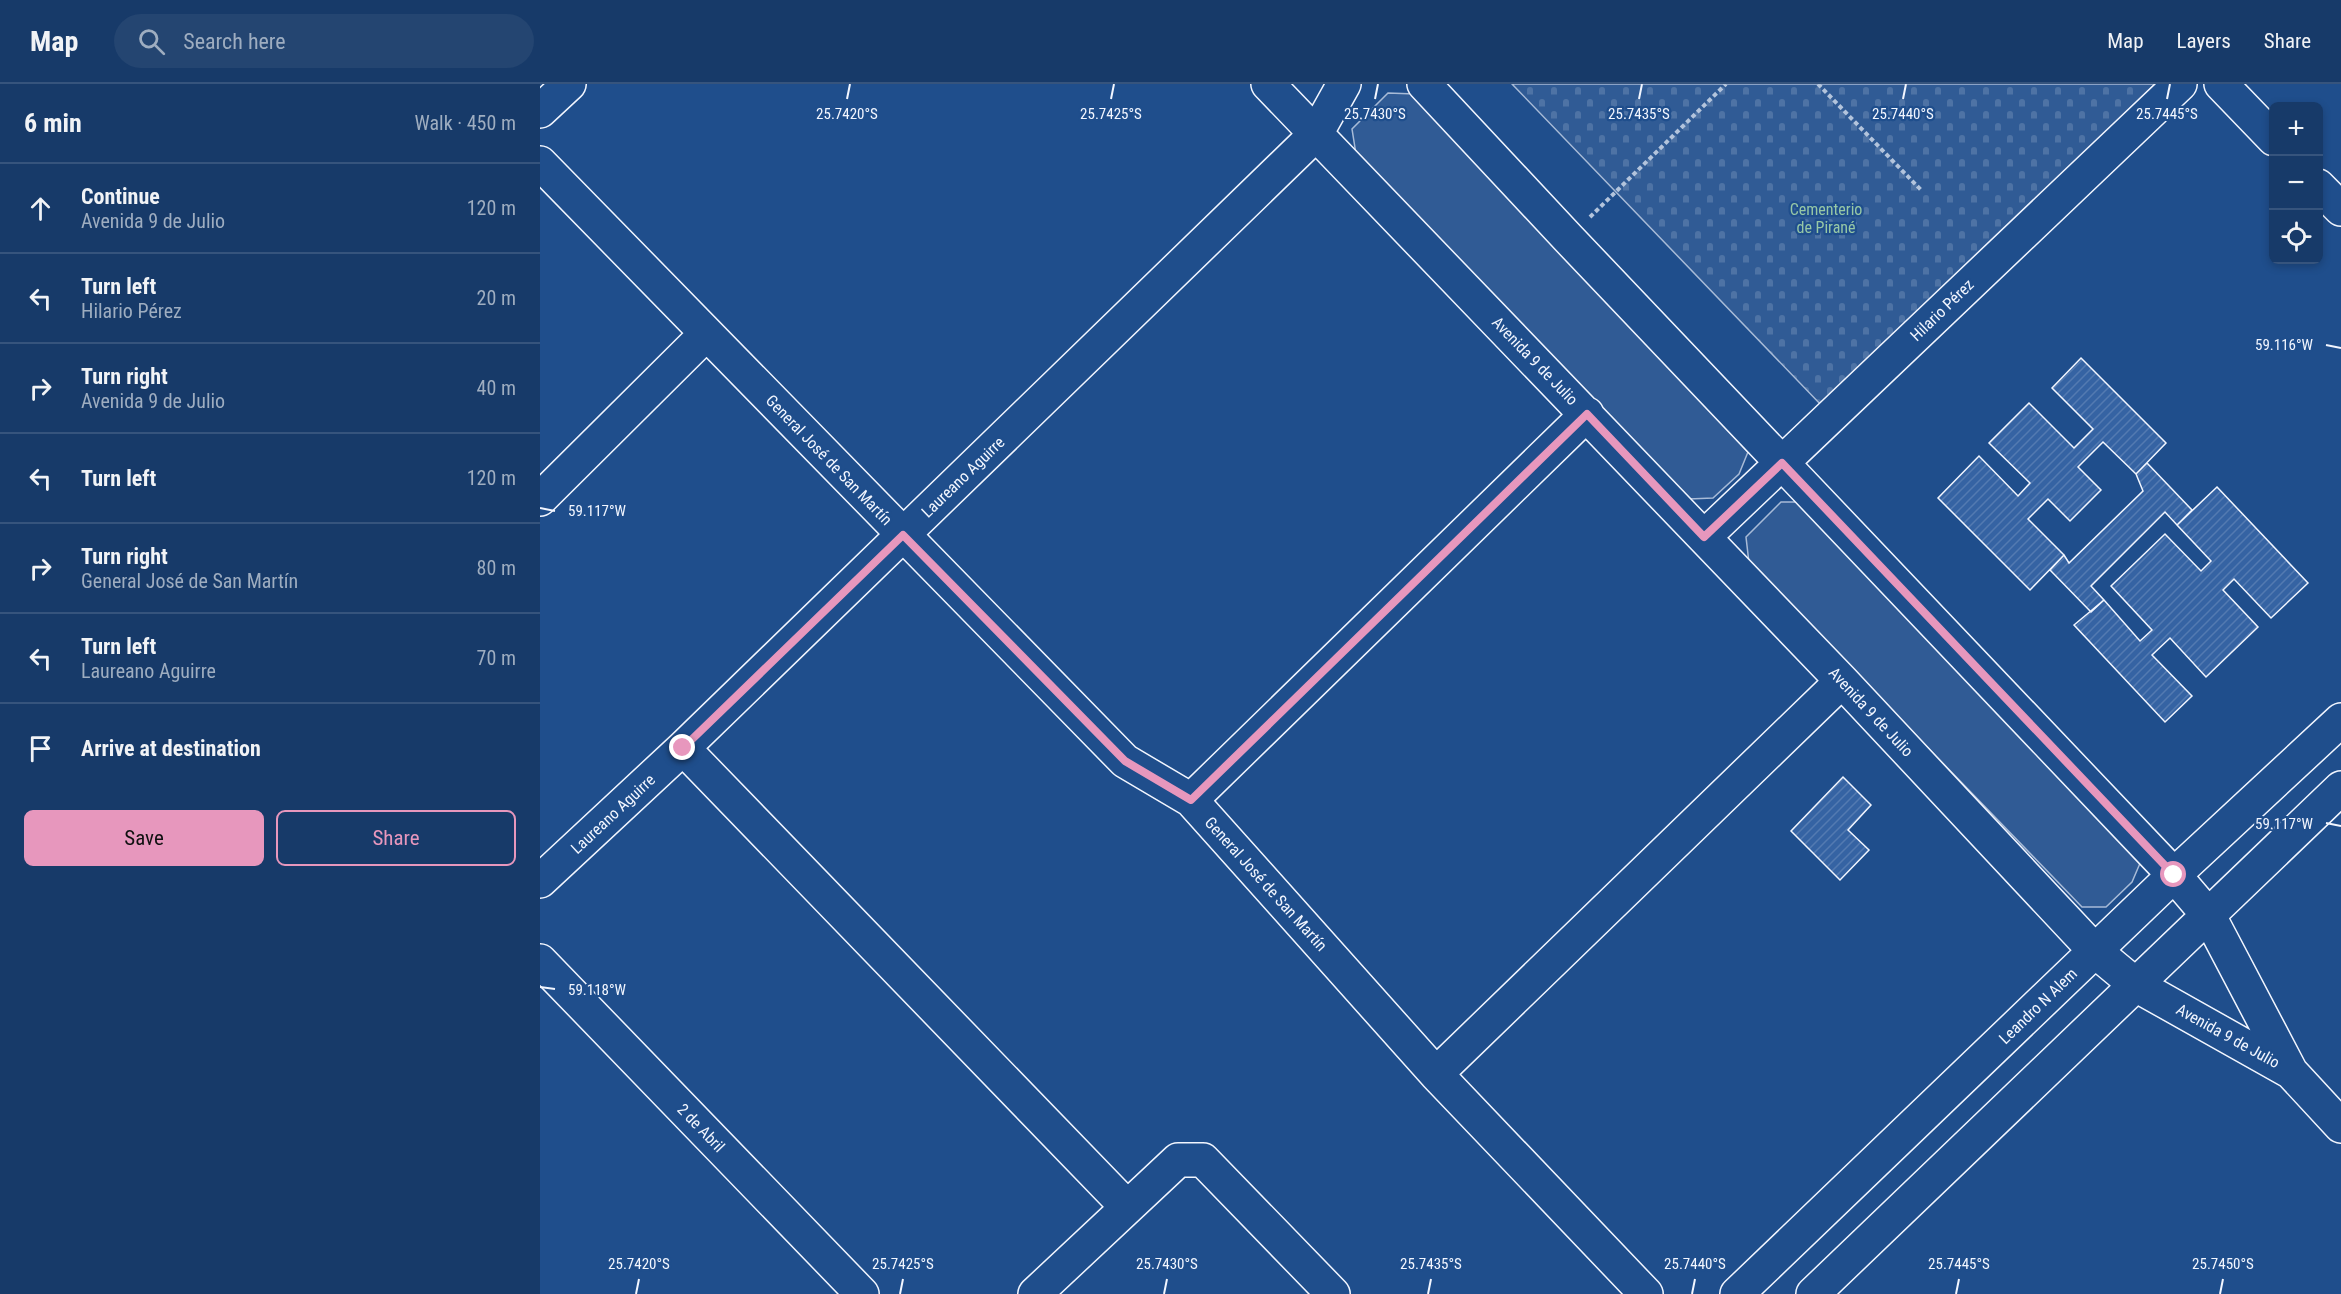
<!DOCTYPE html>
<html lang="en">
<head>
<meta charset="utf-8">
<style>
	:root { --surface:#173a69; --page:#244571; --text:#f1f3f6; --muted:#9eadc0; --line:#36547d; --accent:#e797bd }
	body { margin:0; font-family:"Roboto Condensed",sans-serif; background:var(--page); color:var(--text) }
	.controls { position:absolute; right:18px; top:18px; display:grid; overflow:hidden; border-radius:9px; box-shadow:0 3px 9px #0003 }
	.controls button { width:54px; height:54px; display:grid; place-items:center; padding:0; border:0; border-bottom:2px solid var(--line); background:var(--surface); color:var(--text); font:30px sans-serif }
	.stop { position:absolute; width:18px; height:18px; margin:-14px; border:4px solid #e797bd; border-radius:50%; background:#fff }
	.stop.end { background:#e797bd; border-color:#fff; box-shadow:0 2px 6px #0008 }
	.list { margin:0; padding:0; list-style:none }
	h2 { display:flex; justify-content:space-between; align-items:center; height:78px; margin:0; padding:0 24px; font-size:26px }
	h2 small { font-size:20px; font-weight:400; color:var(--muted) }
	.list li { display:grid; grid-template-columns:39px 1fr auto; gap:18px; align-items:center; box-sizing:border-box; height:90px; padding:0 24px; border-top:2px solid var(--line) }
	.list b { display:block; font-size:22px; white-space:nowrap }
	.list p { margin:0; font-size:20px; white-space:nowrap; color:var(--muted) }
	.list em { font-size:20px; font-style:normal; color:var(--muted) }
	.actions { display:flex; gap:12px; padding:18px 24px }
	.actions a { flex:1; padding:14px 0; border:2px solid var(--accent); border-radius:9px; text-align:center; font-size:21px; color:var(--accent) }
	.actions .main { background:var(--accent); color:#111 }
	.icon { flex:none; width:33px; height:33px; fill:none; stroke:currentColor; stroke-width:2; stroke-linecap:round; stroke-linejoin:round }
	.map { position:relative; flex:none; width:1801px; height:1210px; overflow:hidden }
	header { display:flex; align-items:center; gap:36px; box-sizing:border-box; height:84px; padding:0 30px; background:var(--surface); border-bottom:2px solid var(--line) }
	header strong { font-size:28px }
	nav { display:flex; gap:33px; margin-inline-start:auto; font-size:21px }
	.search { width:420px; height:54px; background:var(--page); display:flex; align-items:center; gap:15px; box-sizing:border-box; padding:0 21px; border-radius:33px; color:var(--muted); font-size:22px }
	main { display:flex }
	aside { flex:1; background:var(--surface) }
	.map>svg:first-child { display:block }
	.built { fill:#305b95; stroke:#a8bbd7; stroke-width:1.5 }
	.cemetery { fill:url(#cemetery-stones); stroke:#a8bbd7; stroke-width:1.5 }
	.building { fill:url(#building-hatch); stroke:#f2f6ff; stroke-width:1.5 }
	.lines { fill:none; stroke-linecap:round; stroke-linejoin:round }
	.minor-casing { stroke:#f2f6ff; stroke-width:36 }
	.path { stroke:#b3c4dc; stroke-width:4; stroke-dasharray:4.5 3; stroke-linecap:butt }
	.minor { stroke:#1f4e8c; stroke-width:33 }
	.route { stroke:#e797bd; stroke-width:8 }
	.ticks { fill:none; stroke:#f2f6ff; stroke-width:2 }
	.labels { text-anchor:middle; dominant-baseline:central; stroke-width:4.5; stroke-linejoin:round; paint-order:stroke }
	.park-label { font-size:16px; fill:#97c8a6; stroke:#1f4e8c }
	.street-label { font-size:16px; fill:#f2f6ff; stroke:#1f4e8c }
	.ticks-label { font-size:15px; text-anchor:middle; fill:#f2f6ff; stroke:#1f4e8c; stroke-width:4.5; stroke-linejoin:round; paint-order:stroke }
</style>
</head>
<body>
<header>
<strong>Map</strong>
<div class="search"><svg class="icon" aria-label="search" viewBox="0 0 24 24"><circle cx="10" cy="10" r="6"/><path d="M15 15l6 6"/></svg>Search here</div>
<nav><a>Map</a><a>Layers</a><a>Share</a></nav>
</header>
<main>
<aside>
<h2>6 min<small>Walk · 450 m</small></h2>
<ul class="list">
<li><svg class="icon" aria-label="ahead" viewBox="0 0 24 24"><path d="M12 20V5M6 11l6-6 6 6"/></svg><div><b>Continue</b><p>Avenida 9 de Julio</p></div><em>120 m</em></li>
<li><svg class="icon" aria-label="left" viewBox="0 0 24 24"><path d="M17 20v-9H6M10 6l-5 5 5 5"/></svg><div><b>Turn left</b><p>Hilario Pérez</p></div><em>20 m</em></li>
<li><svg class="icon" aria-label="right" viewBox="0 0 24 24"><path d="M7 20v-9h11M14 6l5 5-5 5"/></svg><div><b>Turn right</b><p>Avenida 9 de Julio</p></div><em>40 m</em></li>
<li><svg class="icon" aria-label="left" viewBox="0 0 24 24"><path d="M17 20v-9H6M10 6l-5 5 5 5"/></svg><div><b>Turn left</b></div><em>120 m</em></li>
<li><svg class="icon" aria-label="right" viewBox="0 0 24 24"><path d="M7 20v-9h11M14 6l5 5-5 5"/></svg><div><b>Turn right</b><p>General José de San Martín</p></div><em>80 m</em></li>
<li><svg class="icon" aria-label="left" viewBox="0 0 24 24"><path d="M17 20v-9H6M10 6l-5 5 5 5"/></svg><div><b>Turn left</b><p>Laureano Aguirre</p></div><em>70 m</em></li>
<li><svg class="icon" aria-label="arrive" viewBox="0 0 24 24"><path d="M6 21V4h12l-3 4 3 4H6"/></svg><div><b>Arrive at destination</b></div></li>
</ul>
<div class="actions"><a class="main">Save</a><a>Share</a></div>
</aside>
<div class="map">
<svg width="1801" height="1210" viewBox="0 0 1801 1210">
	<defs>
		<pattern id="cemetery-stones" width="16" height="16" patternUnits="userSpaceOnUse" patternTransform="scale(1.5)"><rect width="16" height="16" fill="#305b95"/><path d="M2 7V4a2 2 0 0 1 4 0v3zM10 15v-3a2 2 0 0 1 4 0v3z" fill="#4e73a5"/></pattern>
		<pattern id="building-hatch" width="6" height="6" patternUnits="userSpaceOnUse" patternTransform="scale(1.5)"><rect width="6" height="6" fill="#3563a3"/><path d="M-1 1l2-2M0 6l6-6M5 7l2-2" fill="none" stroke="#537ab1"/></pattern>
	</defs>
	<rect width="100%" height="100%" fill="#1f4e8c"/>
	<!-- built -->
	<path class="built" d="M848,9L875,10L1208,368L1199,390L1173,414L1149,415L816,70L812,45Z
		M1241,418H1268L1601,777L1592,798L1566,823H1542L1209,479L1206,453Z"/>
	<!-- cemetery -->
	<path class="cemetery" d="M972,0H1615L1283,323Z"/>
	<!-- building -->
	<path class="building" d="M1541,274L1626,359L1596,390L1563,358L1538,383L1561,406L1530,437L1508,415L1488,435L1524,471L1490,506L1398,414L1439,372L1478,412L1490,399L1449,359L1489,319L1534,364L1553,345L1512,304Z
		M1607,379L1652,426L1637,441L1625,428L1551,502L1564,516L1551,528L1510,486L1524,471L1529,479L1603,407L1596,390Z
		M1677,403L1768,499L1731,534L1694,495L1683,506L1718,543L1666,593L1630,554L1612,571L1652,612L1625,638L1534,541L1564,516L1600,557L1612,546L1571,502L1625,450L1661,487L1671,477L1637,441Z
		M1303,693L1331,721L1308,746L1329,766L1300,796L1251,747Z"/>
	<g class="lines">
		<defs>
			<path id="minor" d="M728,0L1302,597L1555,867L1596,901L1751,988
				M884,0L1028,154L1634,791L1669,832L1751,988L1801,1042
				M1681,0L1734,55
				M0,27L29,0
				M0,79L585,677L651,716L896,990L1106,1210
				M1778,102L1801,125
				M0,415L166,250
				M1164,453L1640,0
				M143,664L587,1123
				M651,716L1047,330
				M0,797L143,664L776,50L804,0
				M0,877L322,1210
				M896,990L1302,597
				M495,1210L638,1076H663L793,1210
				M1197,1210L1634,791L1801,636
				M1273,1210L1801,704"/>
		</defs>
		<!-- minor casing -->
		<use href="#minor" class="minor-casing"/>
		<!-- path -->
		<path class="path" d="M1278,0L1381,106
			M1050,133L1186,0"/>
		<!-- minor -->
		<use href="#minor" class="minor"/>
	</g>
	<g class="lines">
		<!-- route -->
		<path class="route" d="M143,664L363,451L585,677L651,716L1047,330L1164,453L1242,379L1634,791"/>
	</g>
	<!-- ticks -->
	<path class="ticks" d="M307,15L310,0M571,15L574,0M835,15L838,0M1099,15L1102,0M1363,15L1366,0M1627,15L1630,0M1786,261L1801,264M0,424L15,427M1786,739L1801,742M0,903L15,905M96,1210L99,1195M360,1210L363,1195M624,1210L627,1195M888,1210L891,1195M1152,1210L1155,1195M1416,1210L1419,1195M1680,1210L1683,1195"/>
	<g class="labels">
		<!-- park labels -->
		<g class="park-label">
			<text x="1286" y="125">Cementerio<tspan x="1286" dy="18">de Pirané</tspan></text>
		</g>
		<!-- street labels -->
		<g class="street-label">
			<text transform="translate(1402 226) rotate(-44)">Hilario Pérez</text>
			<text transform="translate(995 277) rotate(46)">Avenida 9 de Julio</text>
			<text transform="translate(289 376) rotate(46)">General José de San Martín</text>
			<text transform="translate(423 393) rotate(-44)">Laureano Aguirre</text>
			<text transform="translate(1331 628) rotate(47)">Avenida 9 de Julio</text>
			<text transform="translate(73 730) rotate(-43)">Laureano Aguirre</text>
			<text transform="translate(726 800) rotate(48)">General José de San Martín</text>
			<text transform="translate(1498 922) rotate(-44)">Leandro N Alem</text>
			<text transform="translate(1688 952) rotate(29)">Avenida 9 de Julio</text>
			<text transform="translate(161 1044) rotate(46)">2 de Abril</text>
		</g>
	</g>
	<g class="ticks-label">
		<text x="307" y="35">25.7420°S</text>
		<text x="571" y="35">25.7425°S</text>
		<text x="835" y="35">25.7430°S</text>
		<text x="1099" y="35">25.7435°S</text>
		<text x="1363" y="35">25.7440°S</text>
		<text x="1627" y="35">25.7445°S</text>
		<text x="1744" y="266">59.116°W</text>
		<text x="57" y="432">59.117°W</text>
		<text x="1744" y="745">59.117°W</text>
		<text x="57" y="911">59.118°W</text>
		<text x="99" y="1185">25.7420°S</text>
		<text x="363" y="1185">25.7425°S</text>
		<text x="627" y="1185">25.7430°S</text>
		<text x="891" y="1185">25.7435°S</text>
		<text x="1155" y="1185">25.7440°S</text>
		<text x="1419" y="1185">25.7445°S</text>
		<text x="1683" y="1185">25.7450°S</text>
	</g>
</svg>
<div class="controls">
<button>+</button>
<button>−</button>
<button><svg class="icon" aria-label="locate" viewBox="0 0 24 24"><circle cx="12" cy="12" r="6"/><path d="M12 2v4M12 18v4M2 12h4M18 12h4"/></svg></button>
</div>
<div class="stop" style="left:1634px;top:791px"></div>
<div class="stop end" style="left:143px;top:664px"></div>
</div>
</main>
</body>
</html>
